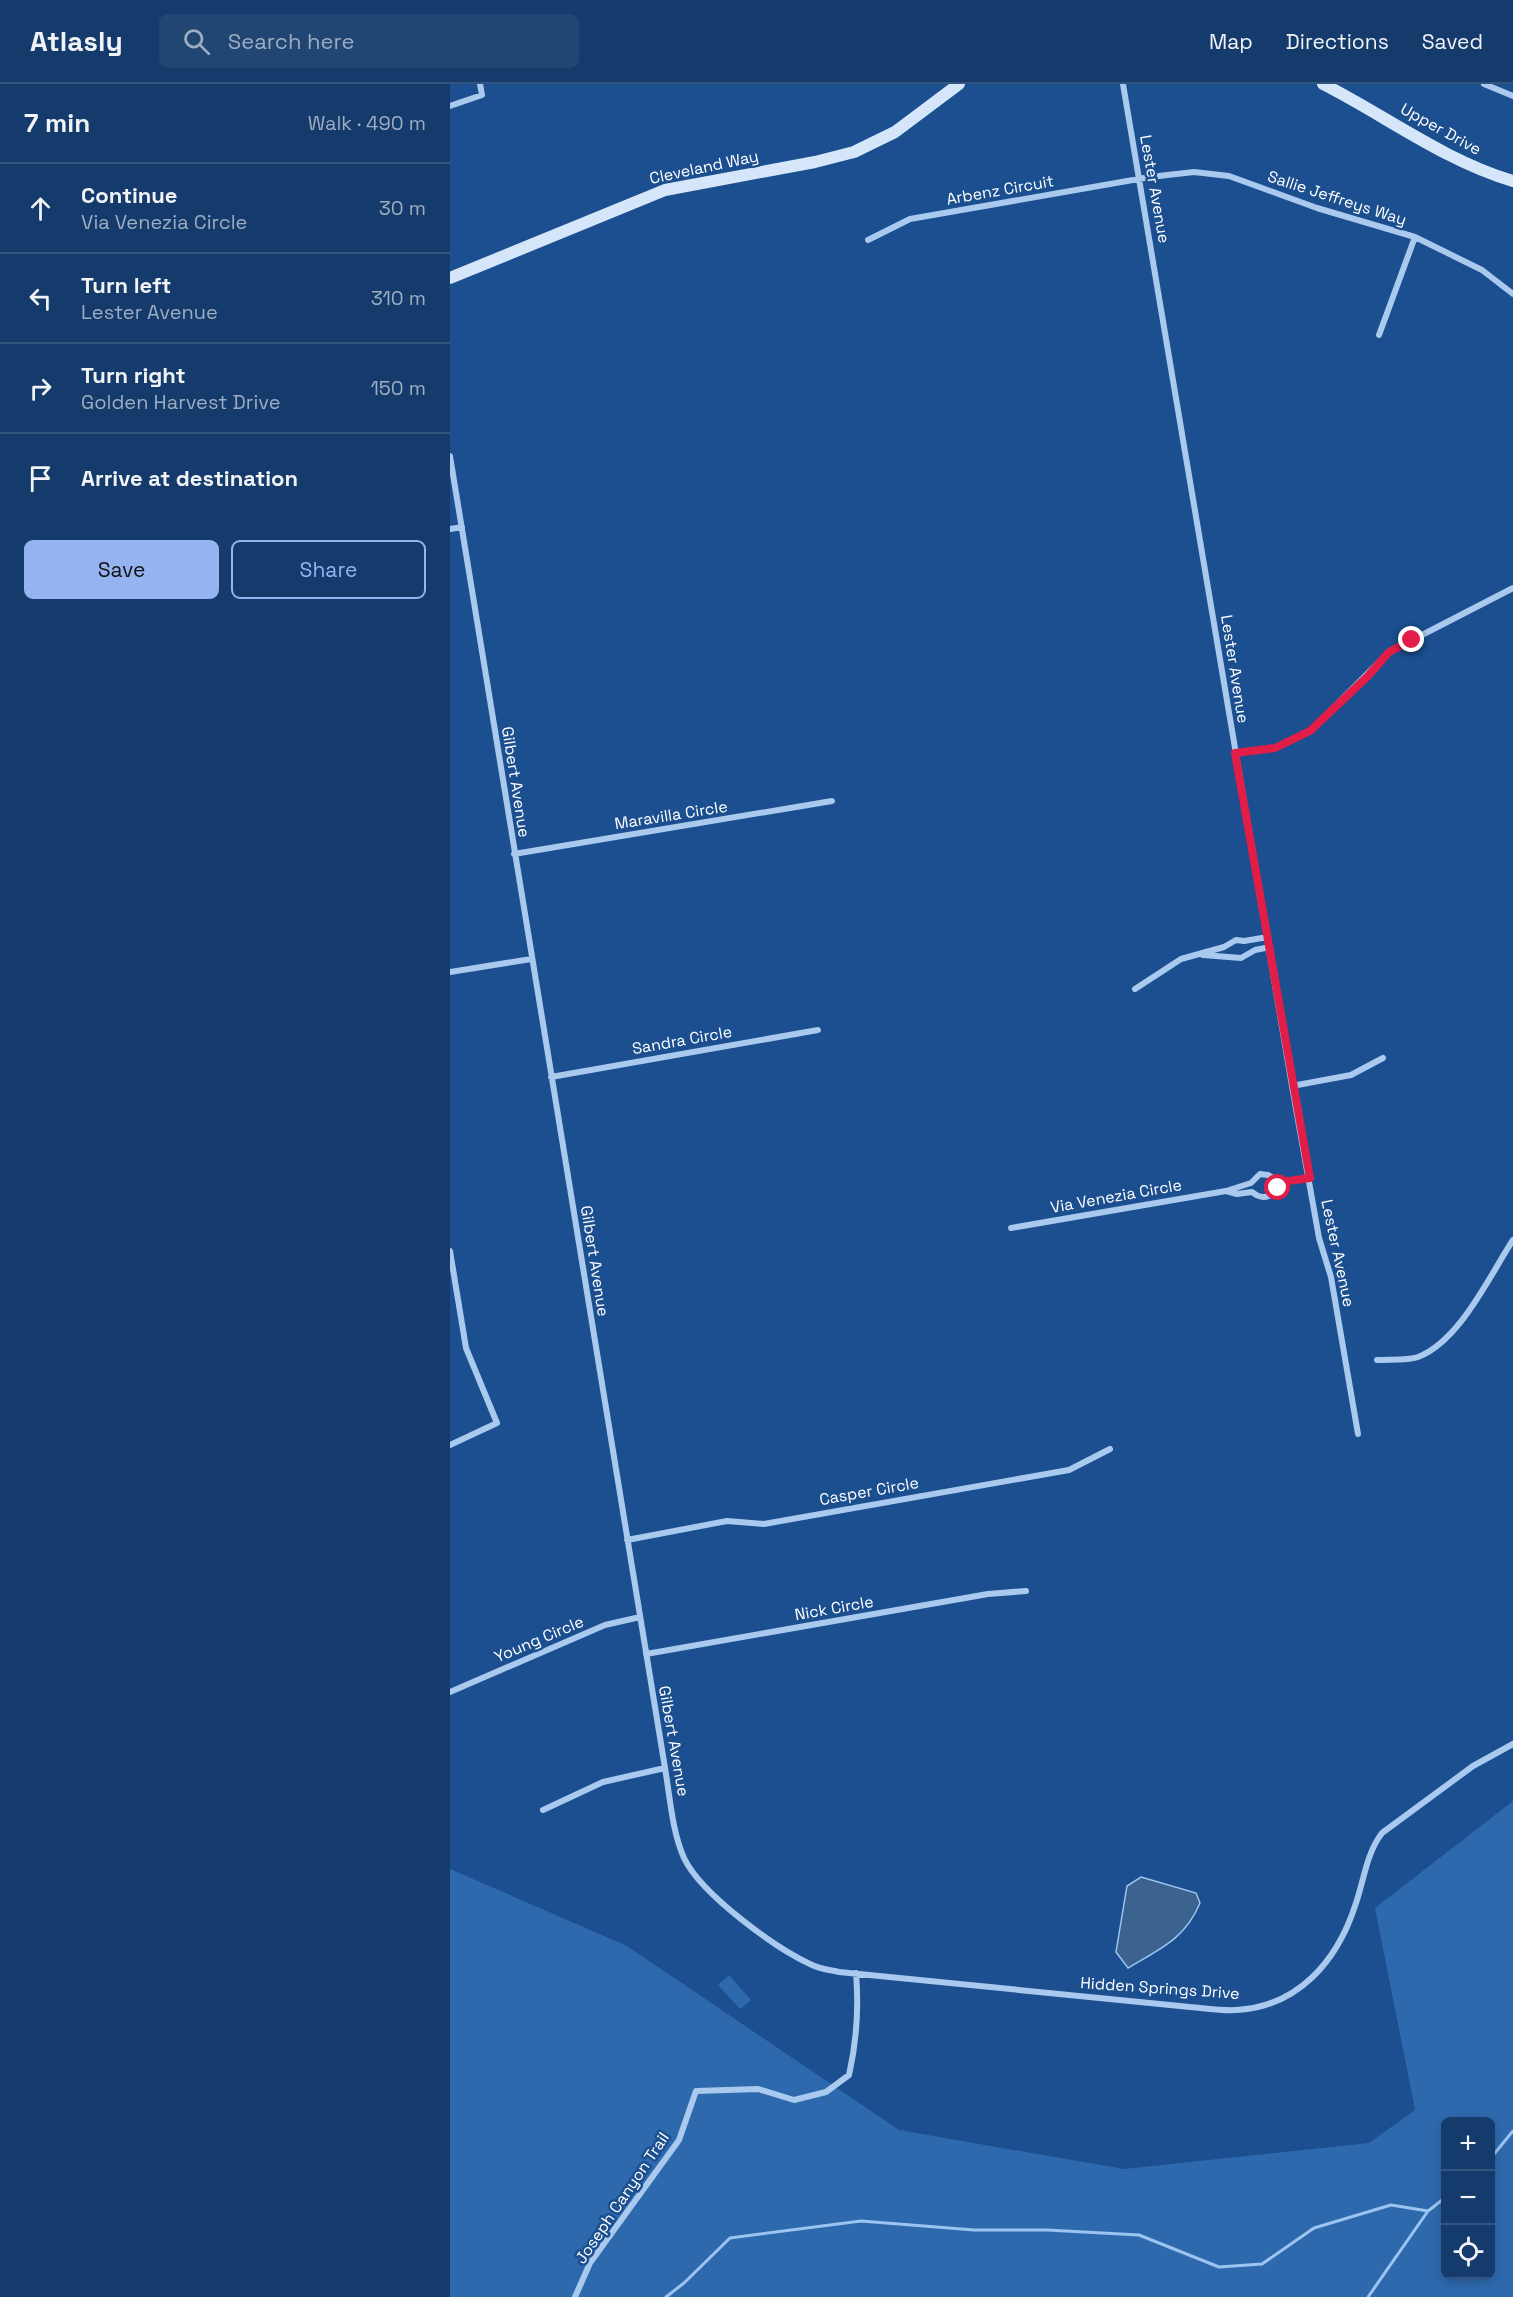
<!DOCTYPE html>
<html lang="en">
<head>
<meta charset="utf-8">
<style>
	:root { --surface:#143b6b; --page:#214673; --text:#f1f3f6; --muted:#9dadc1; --line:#33557e; --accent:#95b2f1 }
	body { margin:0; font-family:"Space Grotesk",sans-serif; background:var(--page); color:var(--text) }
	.controls { position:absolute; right:18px; bottom:18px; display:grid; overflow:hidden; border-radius:9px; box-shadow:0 3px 9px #0003 }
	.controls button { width:54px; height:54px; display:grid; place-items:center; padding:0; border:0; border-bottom:2px solid var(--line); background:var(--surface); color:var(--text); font:30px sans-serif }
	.stop { position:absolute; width:18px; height:18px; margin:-14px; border:4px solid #e11d48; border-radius:50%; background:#fff }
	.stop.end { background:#e11d48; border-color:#fff; box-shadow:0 2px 6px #0008 }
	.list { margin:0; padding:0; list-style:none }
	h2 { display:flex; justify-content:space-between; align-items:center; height:78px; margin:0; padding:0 24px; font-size:26px }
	h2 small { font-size:20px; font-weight:400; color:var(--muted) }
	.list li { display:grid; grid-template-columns:39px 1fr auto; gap:18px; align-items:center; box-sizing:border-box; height:90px; padding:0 24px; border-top:2px solid var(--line) }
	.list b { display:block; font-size:22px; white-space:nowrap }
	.list p { margin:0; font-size:20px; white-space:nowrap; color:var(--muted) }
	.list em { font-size:20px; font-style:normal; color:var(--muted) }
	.actions { display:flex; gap:12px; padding:18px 24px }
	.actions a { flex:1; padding:14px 0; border:2px solid var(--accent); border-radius:9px; text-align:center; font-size:21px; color:var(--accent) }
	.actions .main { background:var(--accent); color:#111 }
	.icon { flex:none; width:33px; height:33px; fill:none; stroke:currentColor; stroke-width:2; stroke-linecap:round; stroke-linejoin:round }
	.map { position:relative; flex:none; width:1063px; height:2213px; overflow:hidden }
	header { display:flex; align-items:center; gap:36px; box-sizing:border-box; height:84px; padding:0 30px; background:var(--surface); border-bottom:2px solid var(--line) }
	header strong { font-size:28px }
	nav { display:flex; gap:33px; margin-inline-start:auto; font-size:21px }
	.search { width:420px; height:54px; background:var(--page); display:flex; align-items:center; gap:15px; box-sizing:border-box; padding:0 21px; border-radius:9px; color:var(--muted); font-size:22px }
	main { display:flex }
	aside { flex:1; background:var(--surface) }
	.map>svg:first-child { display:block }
	.green { fill:#2e69ad; fill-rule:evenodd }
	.water { fill:#3c6290; stroke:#9cc4f0; stroke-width:1.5 }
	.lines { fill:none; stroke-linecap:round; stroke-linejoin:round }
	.stream { stroke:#9cc4f0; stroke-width:3 }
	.street { stroke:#a9c9ee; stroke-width:6 }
	.secondary { stroke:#d6e6fa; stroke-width:12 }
	.route { stroke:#e11d48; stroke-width:8 }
	.labels { text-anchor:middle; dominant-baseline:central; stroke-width:5; stroke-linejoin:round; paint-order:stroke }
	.street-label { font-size:16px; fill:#fff; stroke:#1b4f8f }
</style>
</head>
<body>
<header>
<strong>Atlasly</strong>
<div class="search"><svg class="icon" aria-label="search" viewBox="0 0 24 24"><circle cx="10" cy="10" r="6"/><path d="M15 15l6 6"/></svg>Search here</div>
<nav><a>Map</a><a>Directions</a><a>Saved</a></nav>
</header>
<main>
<aside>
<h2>7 min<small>Walk · 490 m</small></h2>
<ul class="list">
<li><svg class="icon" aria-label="ahead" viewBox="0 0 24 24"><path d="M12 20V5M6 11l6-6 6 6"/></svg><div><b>Continue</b><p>Via Venezia Circle</p></div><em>30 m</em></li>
<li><svg class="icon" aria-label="left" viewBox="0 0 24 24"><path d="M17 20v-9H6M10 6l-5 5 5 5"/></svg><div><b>Turn left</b><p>Lester Avenue</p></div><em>310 m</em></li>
<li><svg class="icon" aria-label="right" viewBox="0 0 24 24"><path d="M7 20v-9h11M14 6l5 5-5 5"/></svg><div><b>Turn right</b><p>Golden Harvest Drive</p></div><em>150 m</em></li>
<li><svg class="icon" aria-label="arrive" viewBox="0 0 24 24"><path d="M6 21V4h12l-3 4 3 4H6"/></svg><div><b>Arrive at destination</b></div></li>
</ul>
<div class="actions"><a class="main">Save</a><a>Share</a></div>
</aside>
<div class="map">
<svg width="1063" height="2213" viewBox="0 0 1063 2213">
	<rect width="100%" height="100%" fill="#1b4f8f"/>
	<!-- green -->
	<path class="green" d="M1063,1717V2213H0V1785L177,1862L449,2046L674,2085L919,2059L965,2026L925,1824ZM996,2038H1040V2190H996Z
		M279,1891L301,1916L290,1925L268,1901Z"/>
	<!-- water -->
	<path class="water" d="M691,1793L746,1809L750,1819C735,1855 710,1865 678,1884L666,1868L677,1802Z"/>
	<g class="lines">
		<!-- stream -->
		<path class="stream" d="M1040,2075L1063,2047
			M216,2213L234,2199L280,2154L411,2137L524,2146H597L689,2151L769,2183L812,2180L864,2144L941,2121L978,2127
			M918,2213L978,2127L996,2113"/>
		<!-- street -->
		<path class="street" d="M673,0L842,1002L869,1154L881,1193L908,1350
			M1034,0L1063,12
			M0,22L32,11L30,0
			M418,156L460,135L700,93L744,88L779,92L867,124L965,153L1032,186L1063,210
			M929,251L965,153
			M0,372L215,1684C220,1713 222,1747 234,1774C251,1810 325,1864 362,1881C370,1885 380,1886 389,1888L740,1923C755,1924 771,1927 786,1926C848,1923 887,1877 905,1822C914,1797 916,1770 932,1749L1023,1682L1063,1660
			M0,445L12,443
			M785,669L824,664L860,647L939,568L1063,504
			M64,770L382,717
			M753,871L791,874L805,866L820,863
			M0,888L81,875
			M685,905L731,875L774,863L786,856L794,857L818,853
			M101,993L368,946
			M842,1002L901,991L933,974
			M776,1107L787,1110L802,1108C814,1118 825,1112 831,1098
			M561,1144L776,1107L801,1099L810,1090L818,1091L831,1098L859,1094
			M0,1167L16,1264L47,1339L0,1361
			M927,1276C939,1275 957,1277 968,1273C1010,1257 1040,1191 1063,1156
			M177,1456L277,1437L314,1440L619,1386L660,1365
			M196,1570L538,1510L576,1507
			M0,1608L155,1541L190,1533
			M93,1726L153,1698L215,1684
			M125,2213L140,2179L229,2056L246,2007L308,2005L344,2016L376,2008L399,1991C407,1956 409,1925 406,1889"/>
		<!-- secondary -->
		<path class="secondary" d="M873,0C936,32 995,77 1063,97
			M0,194L215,106L365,78L404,68L445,48L509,0"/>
	</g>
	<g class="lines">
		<!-- route -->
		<path class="route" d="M828,1104L831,1098L860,1094L785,669L825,664L860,647L918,592L939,568L962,556"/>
	</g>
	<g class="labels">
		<!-- street labels -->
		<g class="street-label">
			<text transform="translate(991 45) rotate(29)">Upper Drive</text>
			<text transform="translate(254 83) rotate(-12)">Cleveland Way</text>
			<text transform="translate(705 105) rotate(80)">Lester Avenue</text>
			<text transform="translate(550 106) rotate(-10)">Arbenz Circuit</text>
			<text transform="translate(887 114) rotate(18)">Sallie Jeffreys Way</text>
			<text transform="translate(785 585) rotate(81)">Lester Avenue</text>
			<text transform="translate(66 698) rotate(81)">Gilbert Avenue</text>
			<text transform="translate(221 731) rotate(-9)">Maravilla Circle</text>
			<text transform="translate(232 956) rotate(-10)">Sandra Circle</text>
			<text transform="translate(666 1112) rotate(-10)">Via Venezia Circle</text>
			<text transform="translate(888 1169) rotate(78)">Lester Avenue</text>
			<text transform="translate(145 1177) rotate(81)">Gilbert Avenue</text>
			<text transform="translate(419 1407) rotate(-10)">Casper Circle</text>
			<text transform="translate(384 1524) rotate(-10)">Nick Circle</text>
			<text transform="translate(89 1555) rotate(-23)">Young Circle</text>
			<text transform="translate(224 1657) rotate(80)">Gilbert Avenue</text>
			<text transform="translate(710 1904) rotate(4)">Hidden Springs Drive</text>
			<text transform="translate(172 2114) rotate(-56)">Joseph Canyon Trail</text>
		</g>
	</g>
</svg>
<div class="controls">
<button>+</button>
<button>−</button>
<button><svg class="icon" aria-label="locate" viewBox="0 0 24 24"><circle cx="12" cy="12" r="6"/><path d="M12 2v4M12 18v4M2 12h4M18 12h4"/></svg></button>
</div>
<div class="stop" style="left:828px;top:1104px"></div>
<div class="stop end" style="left:962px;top:556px"></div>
</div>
</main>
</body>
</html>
